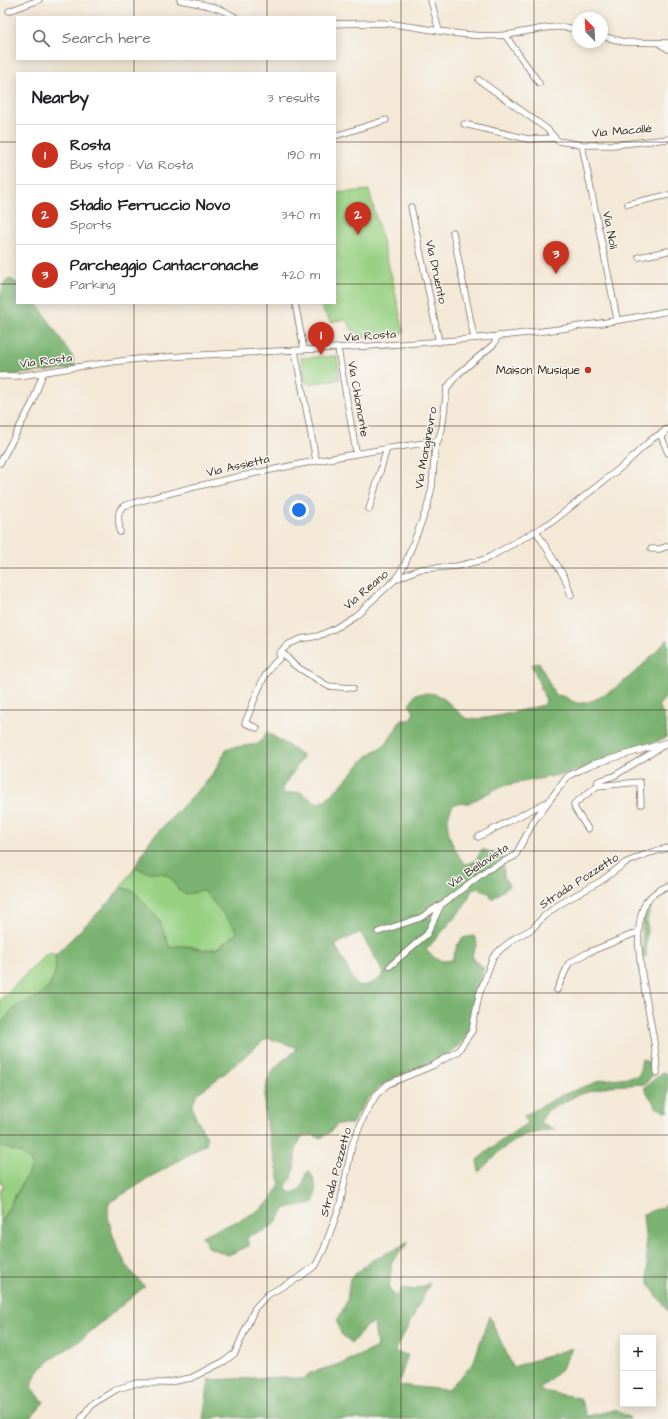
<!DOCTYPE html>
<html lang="en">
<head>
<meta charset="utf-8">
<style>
	:root { --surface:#fff; --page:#f6f6f6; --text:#202124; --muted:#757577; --line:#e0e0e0; --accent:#c8321e }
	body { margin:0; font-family:"Architects Daughter",sans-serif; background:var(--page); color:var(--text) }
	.controls { position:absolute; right:12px; bottom:12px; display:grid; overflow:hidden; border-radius:0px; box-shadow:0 2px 10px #0003 }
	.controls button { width:36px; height:36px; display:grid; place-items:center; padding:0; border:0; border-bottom:1px solid var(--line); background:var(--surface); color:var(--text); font:20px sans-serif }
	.compass { position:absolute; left:572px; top:12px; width:36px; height:36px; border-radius:50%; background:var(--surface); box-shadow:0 2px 10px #0003; rotate:336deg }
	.you { position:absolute; left:299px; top:510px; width:14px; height:14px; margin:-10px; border:3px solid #fff; border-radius:50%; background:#1a73e8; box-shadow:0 0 0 6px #1a73e833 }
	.badge { display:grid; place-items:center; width:26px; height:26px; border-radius:50%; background:var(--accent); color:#fff; font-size:13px; font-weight:700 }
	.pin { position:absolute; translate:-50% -33px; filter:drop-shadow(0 1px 2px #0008) }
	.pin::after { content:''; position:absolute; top:21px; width:14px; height:12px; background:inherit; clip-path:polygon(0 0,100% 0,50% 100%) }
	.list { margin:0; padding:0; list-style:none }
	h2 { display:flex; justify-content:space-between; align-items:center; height:52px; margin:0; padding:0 16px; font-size:17px }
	h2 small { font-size:13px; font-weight:400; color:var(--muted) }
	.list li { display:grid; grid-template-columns:26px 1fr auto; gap:12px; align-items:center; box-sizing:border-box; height:60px; padding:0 16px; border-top:1px solid var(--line) }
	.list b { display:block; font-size:15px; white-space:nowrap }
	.list p { margin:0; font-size:13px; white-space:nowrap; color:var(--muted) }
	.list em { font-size:13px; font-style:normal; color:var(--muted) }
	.icon { flex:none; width:22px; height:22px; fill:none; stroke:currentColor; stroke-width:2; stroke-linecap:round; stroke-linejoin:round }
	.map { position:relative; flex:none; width:668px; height:1419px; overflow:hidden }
	.search { position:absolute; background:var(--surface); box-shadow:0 2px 10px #0003; left:16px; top:16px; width:320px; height:44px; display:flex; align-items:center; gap:10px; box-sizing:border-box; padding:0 14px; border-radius:0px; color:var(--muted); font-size:15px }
	.panel { position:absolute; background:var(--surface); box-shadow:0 2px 10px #0003; left:16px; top:72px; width:320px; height:232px; border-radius:0px }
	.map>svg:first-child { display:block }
	.green { fill:#99d183; stroke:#6a7e50 }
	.forest { fill:#7ab371; stroke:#5a6e48; fill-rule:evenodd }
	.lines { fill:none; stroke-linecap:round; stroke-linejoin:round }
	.minor-casing { stroke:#7c6c5e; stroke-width:7 }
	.minor { stroke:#fff; stroke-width:5.5 }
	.grid { fill:none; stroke:#3b2a1e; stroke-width:1; stroke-opacity:0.55 }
	.poi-dot { fill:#c8321e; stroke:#f6f6f2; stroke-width:1.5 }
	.labels { text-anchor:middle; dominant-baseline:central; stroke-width:3; stroke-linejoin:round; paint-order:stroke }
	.street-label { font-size:12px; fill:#3b2a1e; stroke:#f6f6f2 }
	.poi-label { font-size:12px; fill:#3b2a1e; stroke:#f6f6f2; text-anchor:end }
</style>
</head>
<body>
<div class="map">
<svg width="668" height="1419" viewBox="0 0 668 1419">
	<rect width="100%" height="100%" fill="#f6f6f2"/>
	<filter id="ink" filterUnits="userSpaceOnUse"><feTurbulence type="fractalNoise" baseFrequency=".025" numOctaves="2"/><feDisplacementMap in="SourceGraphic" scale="8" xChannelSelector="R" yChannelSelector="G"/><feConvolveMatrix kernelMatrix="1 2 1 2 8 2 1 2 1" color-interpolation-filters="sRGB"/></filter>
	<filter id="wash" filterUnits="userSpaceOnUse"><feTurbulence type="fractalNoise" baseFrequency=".012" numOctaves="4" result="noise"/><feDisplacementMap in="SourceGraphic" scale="16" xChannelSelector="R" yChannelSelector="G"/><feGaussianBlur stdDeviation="0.9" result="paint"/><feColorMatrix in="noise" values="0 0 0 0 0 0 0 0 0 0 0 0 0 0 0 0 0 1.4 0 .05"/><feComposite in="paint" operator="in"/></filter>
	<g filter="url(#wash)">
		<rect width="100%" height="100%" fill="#f4e8d6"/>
		<!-- green -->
		<path class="green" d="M369,190L392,278L404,333L358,338L345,319L331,322L318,303H335V193Z
			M337,356L340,379L307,384L301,358Z
			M135,867L147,872L162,873L170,877L178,889L194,893L201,890L206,893L238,932L217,948L206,950L190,946L170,948L159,920L135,892L121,887Z
			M48,952L55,955C59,972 50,991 34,999C29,1002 21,1003 17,1006C10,1011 5,1019 0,1025V1000Z
			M0,1146L20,1153L31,1161L32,1166L0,1223V1192L4,1185L0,1182Z"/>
		<!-- forest -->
		<path class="forest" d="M10,279L17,283V303H37L72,356L76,368L0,376V298L5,281Z
			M668,639V694L659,705C664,715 668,727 666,738L569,773L502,786L469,803L454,804C440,825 452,845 464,864C475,864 478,857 482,849L503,856L504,876L509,886L492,899L489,893L478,888L472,890L464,907L426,950C434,958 439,963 452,960L458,944L463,938L473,936L476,938L477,944L472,955L475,961L484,968C481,977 478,986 476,995C473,1006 474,1021 469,1031C453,1063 415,1065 387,1082C371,1092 361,1107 352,1124H338L328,1134L320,1138L312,1135L303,1136C291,1150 298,1161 292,1176C290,1182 286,1182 286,1190L292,1193C303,1191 303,1183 306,1173L309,1171C316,1181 318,1192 313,1203C303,1206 294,1205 284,1209C275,1227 269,1230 250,1235L247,1239L249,1246L228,1255L208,1247L202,1236C229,1222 269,1216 280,1183C275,1151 255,1106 270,1075C275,1065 287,1057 296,1050L295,1047L268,1038L264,1040L224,1074L197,1094L192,1106L194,1114L207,1138L206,1144L110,1202C102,1217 121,1258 131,1272C135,1277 140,1281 145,1286L77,1343L53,1358L37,1372L31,1387L44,1402L29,1419H0V1223L32,1166L31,1161L20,1153L0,1146V1025C5,1019 10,1011 17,1006C21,1003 29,1002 34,999C50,991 59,972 55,955L113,898L121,887L135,892L159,920L170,948C185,940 203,955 218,948C225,944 232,937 238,932L206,893L201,890L194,893L184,894L178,889L170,877L162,873L147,872L135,867L151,839L207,781L216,769L227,748L259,744L267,732L304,756L283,787L282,792L285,794L300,792L318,804L324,801L341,785L367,756L387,743L401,720H410L414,712L409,704L416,694C437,691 442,696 456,710C459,712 462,716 466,718C478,723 529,708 544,705L546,701L532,665L539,662L555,695C570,695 571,705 583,703C611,699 650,659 668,639ZM360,932L384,973C378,982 368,986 357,986L335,945Z
			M668,889V893L653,901L647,920L646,957L643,958C642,930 637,903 668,889Z
			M642,1059L652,1064V1076L645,1084L609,1086L578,1095L548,1110L539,1124L555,1129L524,1135L501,1150L479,1172L477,1160L498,1143L527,1123L524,1116L562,1095L602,1080L639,1076Z
			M663,1072L668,1074V1112L657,1108L644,1088Z
			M668,1203V1311L649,1284L643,1214L663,1207Z
			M409,1242L392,1261L389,1289L397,1297L402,1288L415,1290L430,1283L395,1352L408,1355L398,1385L447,1390L473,1364L489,1316L513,1367L572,1348L562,1368L538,1390L580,1398L587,1416L615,1410L629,1417L630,1419H254L222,1416L211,1419H203L209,1380L281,1377L303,1379L310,1373L343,1363L377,1347L374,1323L366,1326L352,1343L341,1334L337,1321L347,1301L350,1278L371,1261Z"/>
	</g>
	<g filter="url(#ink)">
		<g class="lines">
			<defs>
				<path id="minor" d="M180,0C200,4 218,6 235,17
					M431,0L439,31
					M9,11L39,0
					M335,24C350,23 366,23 381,23C422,26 464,39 506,35C529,32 555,22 578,30
					M505,35L539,83
					M602,36L624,42L668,43
					M658,43L668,49
					M479,80L547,129L558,141L582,145H613L668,139
					M464,124L528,139L554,138
					M335,136L386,120
					M582,145L617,319
					M628,204L668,195
					M411,207L439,342
					M453,232L474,338
					M639,257L668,251
					M295,303L304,350
					M338,349L356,452
					M295,351L316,460
					M0,376H18C62,370 107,361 151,358C324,347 498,346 668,311
					M665,430L662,438L668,453
					M0,463L32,404L43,373
					M369,509L387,448
					M536,531L565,578L571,595
					M120,532C119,521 115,510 126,505C229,476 332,456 438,441
					M651,549H660L668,546
					M396,579L405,564L427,508L432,487L435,449L442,429L447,388L457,375L494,344L496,340V336
					M281,651L294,665L328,686L353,688
					M257,728L245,723C255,701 261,673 280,658L279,653L289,644L301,639L318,636L334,629L356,615L396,579L420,569L458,566L486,559L536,531L553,521L624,465L652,439L668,429
					M597,786L640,782L641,804
					M588,829L575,809L574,804L597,786L598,781L614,776L666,744
					M478,837L545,803
					M378,932L420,918L440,905
					M390,966L427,934L441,905L487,870L515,856L535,819L568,776L590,765L668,742
					M557,990L569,963L587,953L638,932
					M657,1073C658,1028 624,940 646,902C651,895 660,889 668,886
					M81,1419L91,1405L117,1389L137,1383H164L191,1378L225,1361L235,1353L255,1308L267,1295L300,1277L316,1265L324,1249L340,1205L352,1145L365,1114L376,1095L388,1084L434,1065L458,1051L472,1031L479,995L493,957L501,949L515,938L532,929L543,917L560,904L601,881L625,863L649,853L668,848"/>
			</defs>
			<!-- minor casing -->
			<use href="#minor" class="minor-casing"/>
			<!-- minor -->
			<use href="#minor" class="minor"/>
		</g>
	</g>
	<!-- grid -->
	<path class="grid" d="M134,0V17M267,0V17M401,0V1419M534,0V1419M134,59V73M267,59V73M0,142H17M335,142H668M0,284H17M335,284H668M134,303V1419M267,303V1419M0,426H668M0,568H668M0,710H668M0,851H668M0,993H668M0,1135H668M0,1277H668"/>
	<!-- markers -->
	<circle class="poi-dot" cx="588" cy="370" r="4"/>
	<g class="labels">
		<!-- street labels -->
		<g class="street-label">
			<text transform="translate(622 131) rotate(-5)">Via Macallé</text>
			<text transform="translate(610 230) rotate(79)">Via Noli</text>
			<text transform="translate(436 272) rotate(78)">Via Druento</text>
			<text transform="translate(370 336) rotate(-4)">Via Rosta</text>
			<text transform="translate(46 361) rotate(-7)">Via Rosta</text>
			<text transform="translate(358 399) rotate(80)">Via Chiomonte</text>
			<text transform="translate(426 448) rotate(-80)">Via Monginevro</text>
			<text transform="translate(238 466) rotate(-13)">Via Assietta</text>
			<text transform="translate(366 590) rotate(-40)">Via Reano</text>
			<text transform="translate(478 866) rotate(-34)">Via Bellavista</text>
			<text transform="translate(579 881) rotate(-33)">Strada Pozzetto</text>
			<text transform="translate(336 1172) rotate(-75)">Strada Pozzetto</text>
		</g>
		<!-- poi labels -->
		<g class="poi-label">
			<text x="580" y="370">Maison Musique</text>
		</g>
	</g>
</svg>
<div class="controls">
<button>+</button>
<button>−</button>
</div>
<svg class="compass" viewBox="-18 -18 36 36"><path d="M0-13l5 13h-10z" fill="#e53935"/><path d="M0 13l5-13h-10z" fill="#757577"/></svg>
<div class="you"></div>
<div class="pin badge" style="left:321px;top:355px">1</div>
<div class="pin badge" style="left:358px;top:235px">2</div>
<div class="pin badge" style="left:556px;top:274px">3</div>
<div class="search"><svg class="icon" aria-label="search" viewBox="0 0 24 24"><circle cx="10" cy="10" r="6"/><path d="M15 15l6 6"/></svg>Search here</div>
<section class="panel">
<h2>Nearby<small>3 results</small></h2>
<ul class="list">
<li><span class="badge">1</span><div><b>Rosta</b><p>Bus stop · Via Rosta</p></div><em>190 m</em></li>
<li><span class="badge">2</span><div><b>Stadio Ferruccio Novo</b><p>Sports</p></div><em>340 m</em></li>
<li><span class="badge">3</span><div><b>Parcheggio Cantacronache</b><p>Parking</p></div><em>420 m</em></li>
</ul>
</section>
</div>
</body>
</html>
